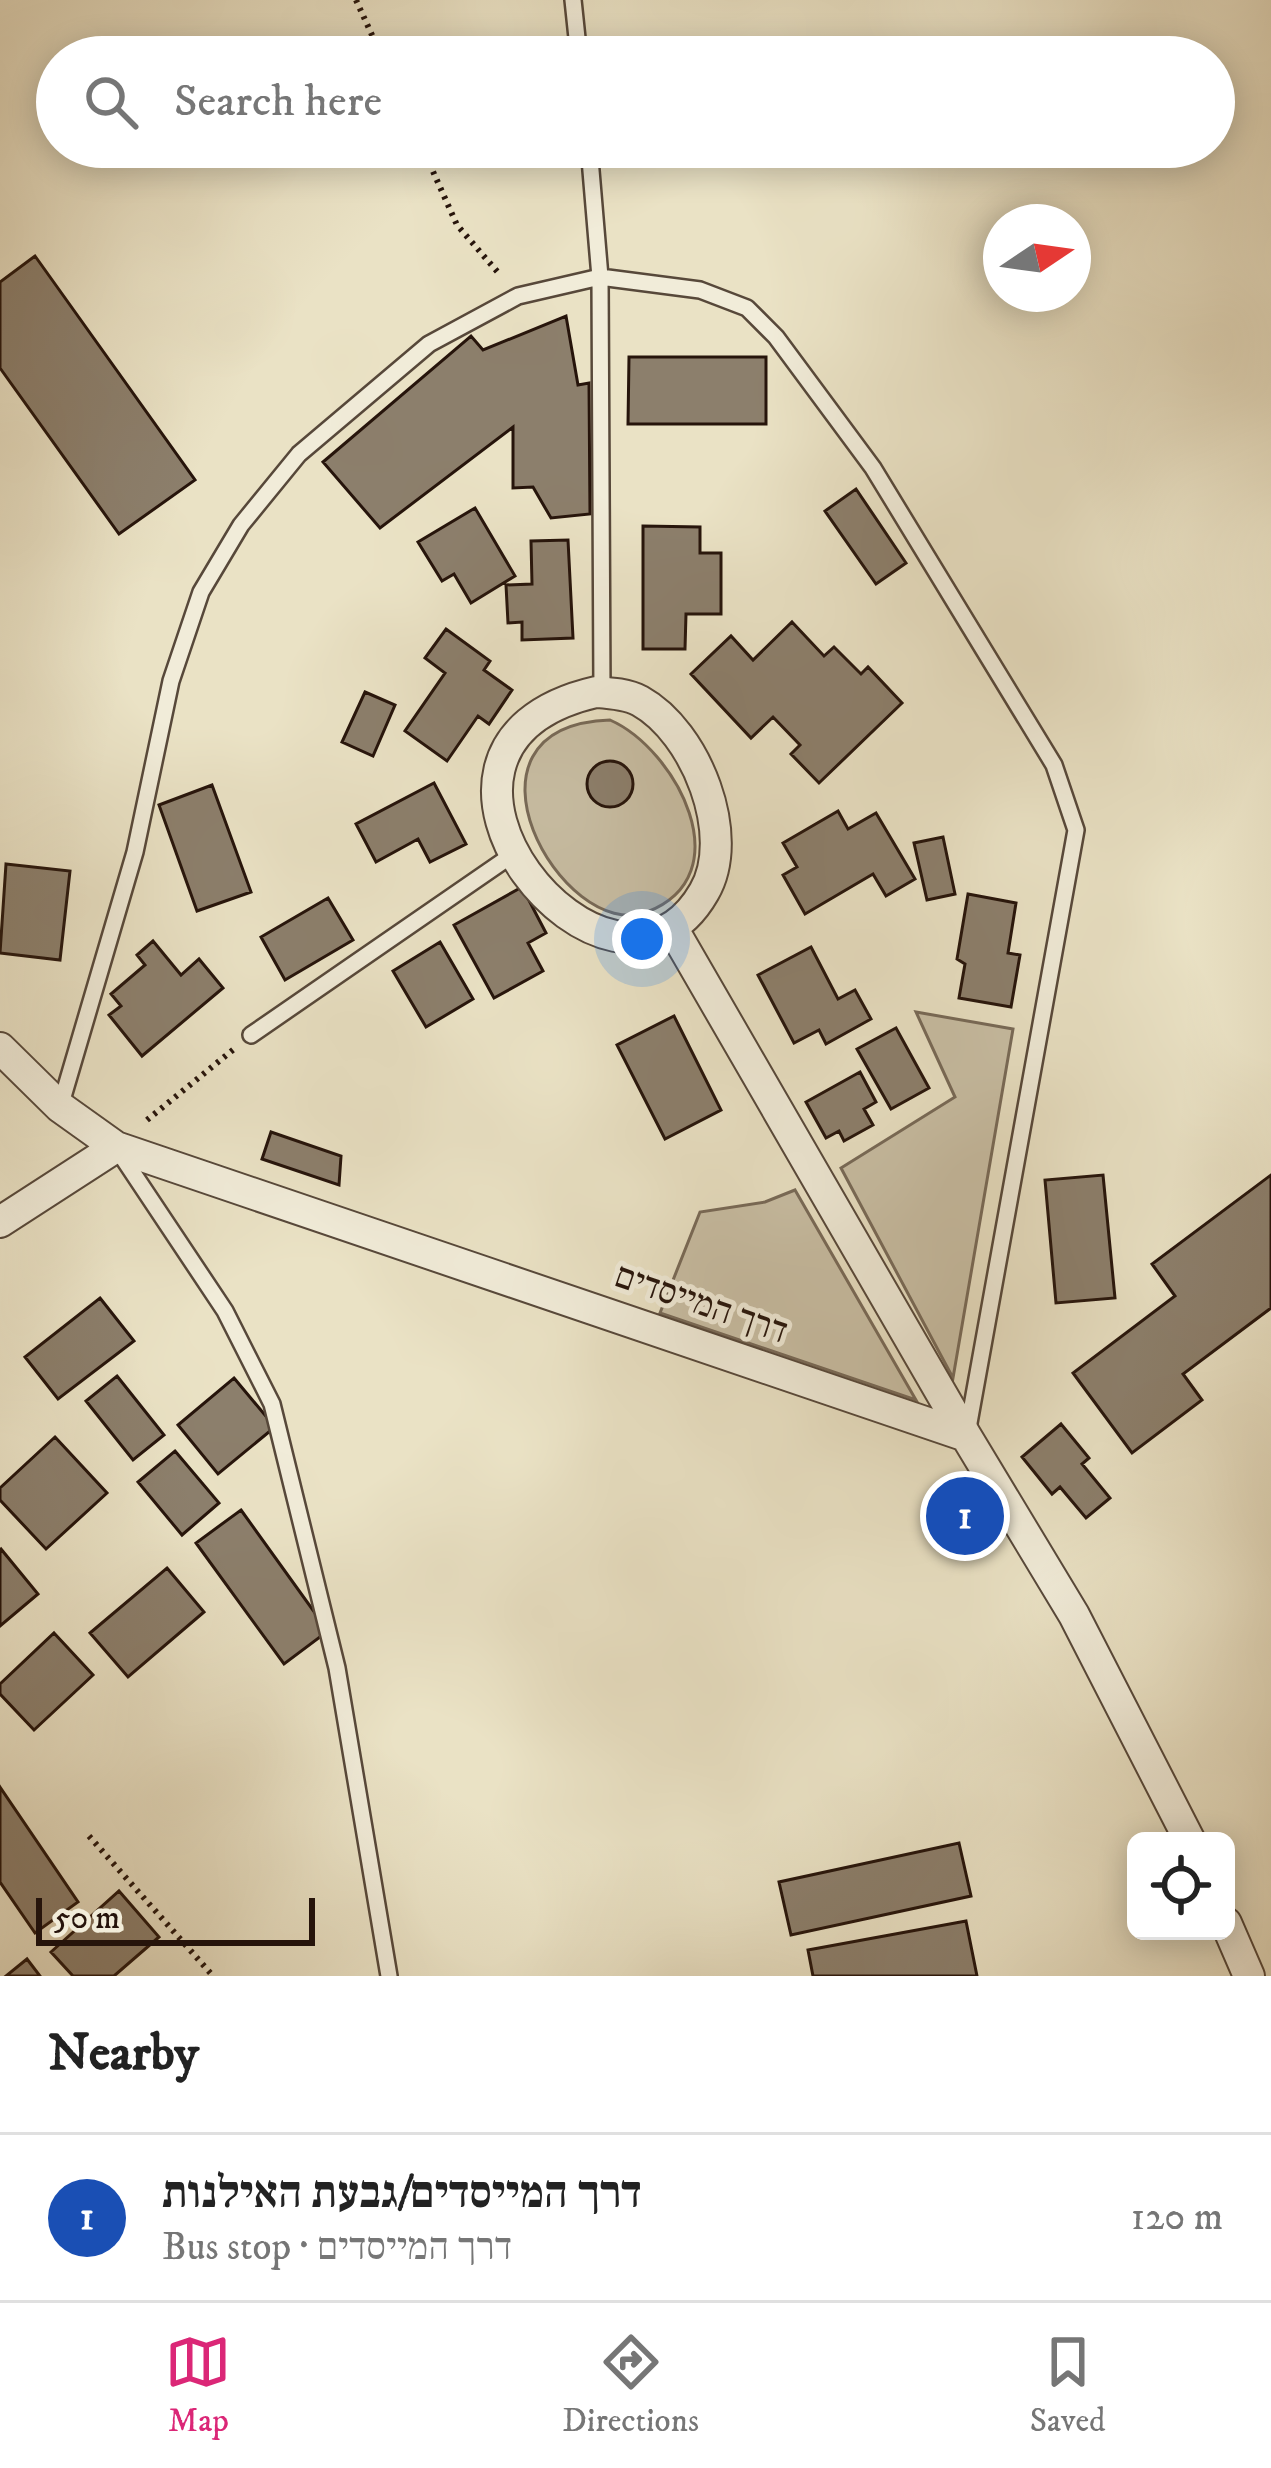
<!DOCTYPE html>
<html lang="en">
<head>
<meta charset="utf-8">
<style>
	:root { --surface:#fff; --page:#f6f6f6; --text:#222; --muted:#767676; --line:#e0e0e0; --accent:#db2777 }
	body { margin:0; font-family:"IM FELL DW Pica","Frank Ruhl Libre",serif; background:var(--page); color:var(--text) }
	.controls { position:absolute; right:36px; bottom:36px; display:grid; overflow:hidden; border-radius:18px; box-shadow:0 6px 30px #0003 }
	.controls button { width:108px; height:108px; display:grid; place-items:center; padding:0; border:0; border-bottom:3px solid var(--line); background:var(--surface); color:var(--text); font:60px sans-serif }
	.compass { position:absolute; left:983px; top:204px; width:108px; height:108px; border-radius:50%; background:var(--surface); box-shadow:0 6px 30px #0003; rotate:77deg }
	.scale { position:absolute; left:36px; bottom:30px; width:279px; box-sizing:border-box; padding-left:12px; border:6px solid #26140b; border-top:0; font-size:33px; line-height:42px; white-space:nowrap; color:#26140b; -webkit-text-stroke:9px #f1ecd9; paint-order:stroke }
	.you { position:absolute; left:642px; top:939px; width:42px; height:42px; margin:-30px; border:9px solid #fff; border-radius:50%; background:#1a73e8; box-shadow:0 0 0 18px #1a73e833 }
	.badge { display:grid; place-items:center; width:78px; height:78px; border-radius:50%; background:var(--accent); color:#fff; font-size:39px; font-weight:700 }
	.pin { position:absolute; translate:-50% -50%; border:6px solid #fff; box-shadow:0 3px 12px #0006 }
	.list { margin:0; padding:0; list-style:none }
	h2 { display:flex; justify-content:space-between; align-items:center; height:156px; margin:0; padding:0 48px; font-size:51px }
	h2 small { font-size:39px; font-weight:400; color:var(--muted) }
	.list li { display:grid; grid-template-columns:78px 1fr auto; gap:36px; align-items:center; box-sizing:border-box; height:168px; padding:0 48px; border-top:3px solid var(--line) }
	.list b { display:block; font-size:45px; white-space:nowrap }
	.list p { margin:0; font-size:39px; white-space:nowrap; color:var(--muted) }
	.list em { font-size:39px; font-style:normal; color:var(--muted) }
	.icon { flex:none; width:66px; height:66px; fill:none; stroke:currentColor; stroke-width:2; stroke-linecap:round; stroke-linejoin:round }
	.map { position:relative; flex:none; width:1271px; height:1976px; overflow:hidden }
	.search { position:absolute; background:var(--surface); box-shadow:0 6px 30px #0003; left:36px; right:36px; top:36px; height:132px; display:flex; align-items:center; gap:30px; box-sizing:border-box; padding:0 42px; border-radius:66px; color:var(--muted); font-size:45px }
	.sheet { height:324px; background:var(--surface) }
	nav { display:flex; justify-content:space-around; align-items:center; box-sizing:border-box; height:168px; border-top:3px solid var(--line); background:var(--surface); font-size:33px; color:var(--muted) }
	nav a { display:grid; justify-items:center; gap:6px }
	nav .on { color:var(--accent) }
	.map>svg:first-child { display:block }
	.green { fill:#c9bfa5; stroke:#786a58; stroke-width:3 }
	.building { fill:#8c7f6c; stroke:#26140b; stroke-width:3 }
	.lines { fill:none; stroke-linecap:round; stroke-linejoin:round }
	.lane-casing { stroke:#57483a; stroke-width:20 }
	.street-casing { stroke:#57483a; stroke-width:34 }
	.path { stroke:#26140b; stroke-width:6; stroke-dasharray:3 6; stroke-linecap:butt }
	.lane { stroke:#f1ecd9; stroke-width:15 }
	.street { stroke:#f1ecd9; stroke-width:30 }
	.labels { text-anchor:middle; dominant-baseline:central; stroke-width:10; stroke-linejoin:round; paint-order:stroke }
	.street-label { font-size:36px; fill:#26140b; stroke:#f1ecd9 }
</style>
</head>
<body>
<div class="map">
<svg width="1271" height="1976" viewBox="0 0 1271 1976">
	<rect width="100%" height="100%" fill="#eae2c5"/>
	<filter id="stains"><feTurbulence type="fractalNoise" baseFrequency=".00167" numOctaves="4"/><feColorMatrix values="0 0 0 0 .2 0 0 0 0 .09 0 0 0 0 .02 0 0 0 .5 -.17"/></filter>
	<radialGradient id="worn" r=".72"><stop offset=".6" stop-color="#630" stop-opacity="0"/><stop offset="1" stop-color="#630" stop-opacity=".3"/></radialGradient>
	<!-- green -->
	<path class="green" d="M610,720C676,749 743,875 647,912C562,944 441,726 610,720Z
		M916,1012L1013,1029L953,1378L841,1168L955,1097Z
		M795,1190L916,1400L660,1313L700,1212L765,1202Z"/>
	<!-- building -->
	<path class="building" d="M35,256L195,480L119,534L0,368V282Z
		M566,316L578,385L589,383L590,514L551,518L533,487L513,488V427L380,528L323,462L471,336L483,350Z
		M629,357H766V424H628Z
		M856,489L906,563L876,584L825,511Z
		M475,508L515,576L471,603L454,574L442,581L418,542Z
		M643,526L700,527V553H721V614H686L685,649H643Z
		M568,540L573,638L522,640V622L508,623L506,585L532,584L531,541Z
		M792,622L824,656L834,647L861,674L868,667L902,703L819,783L791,754L800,745L773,717L751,738L691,674L731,636L753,660Z
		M446,629L490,661L484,670L512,690L489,724L478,716L447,761L405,731L445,673L425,658Z
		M365,692L395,705L373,756L342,742Z
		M587 784a23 23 0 1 1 46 0a23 23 0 1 1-46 0Z
		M434,783L466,844L430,862L418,839L376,862L356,824Z
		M212,785L251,892L197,911L159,805Z
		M838,811L848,829L876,813L915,879L886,896L873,874L805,914L783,875L797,867L783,843Z
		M943,837L955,894L927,900L914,843Z
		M6,864L70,871L60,960L0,953Z
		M522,887L546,933L528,943L543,971L494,998L454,925Z
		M968,894L1016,903L1008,953L1020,955L1011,1007L959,998L965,964L957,959Z
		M328,898L353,940L285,980L261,937Z
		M153,941L181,975L199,959L223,988L142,1056L109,1015L121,1006L111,994L145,965L137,955Z
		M440,942L473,999L426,1027L393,971Z
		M811,947L838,999L855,990L871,1019L826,1044L819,1030L794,1043L758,975Z
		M674,1016L721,1110L665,1139L617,1045Z
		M896,1028L929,1088L891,1109L857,1049Z
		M860,1072L876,1102L864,1109L873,1125L844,1141L839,1131L826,1138L806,1102Z
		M271,1132L341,1156L339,1185L262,1159Z
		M1103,1175L1115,1298L1056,1303L1045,1180Z
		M1271,1175V1308L1183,1374L1202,1400L1132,1453L1073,1373L1175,1296L1152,1264Z
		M100,1298L134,1341L58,1399L25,1357Z
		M117,1376L164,1435L133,1460L86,1401Z
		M234,1378L275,1427L218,1474L178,1425Z
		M1061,1424L1089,1458L1082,1464L1110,1498L1086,1518L1060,1487L1052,1494L1022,1457Z
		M55,1437L107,1493L46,1549L0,1500V1488Z
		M175,1451L219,1503L182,1535L138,1482Z
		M241,1510L328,1631L284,1664L196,1543Z
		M1,1549L38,1594L0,1626V1550Z
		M167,1568L204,1612L128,1677L90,1633Z
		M54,1633L93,1675L34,1730L0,1694V1684Z
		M0,1787L78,1902L35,1933L0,1882Z
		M959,1843L971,1896L791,1935L779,1882Z
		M119,1891L159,1937L114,1976H73L51,1952Z
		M966,1921L977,1976H813L808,1950Z
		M27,1959L40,1976H6Z"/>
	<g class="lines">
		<defs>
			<path id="lane" d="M573,0L579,57
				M589,147L600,277L602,693
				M251,1035L515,853
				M60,1107L135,852L171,681L201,592L241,525L299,454L429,344L518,296L600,277L700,290L747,308L776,337L873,468L1054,765L1076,830L967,1434
				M119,1152L225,1311L272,1404L337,1668L389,1976"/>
			<path id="street" d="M596,692C610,693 627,694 640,701C696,732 737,836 704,892C612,1052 358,747 596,692Z
				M674,931L966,1436
				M0,1048L60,1107L116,1147L966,1436L1074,1615L1190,1841
				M0,1222L116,1147
				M1226,1923L1249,1976"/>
		</defs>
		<!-- lane casing -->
		<use href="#lane" class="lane-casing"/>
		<!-- street casing -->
		<use href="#street" class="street-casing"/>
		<!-- path -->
		<path class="path" d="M356,0L382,57
			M422,147L457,225L501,276
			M147,1120L234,1049
			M89,1836L213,1976"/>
		<!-- lane -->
		<use href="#lane" class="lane"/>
		<!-- street -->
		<use href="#street" class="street"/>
	</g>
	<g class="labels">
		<!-- street labels -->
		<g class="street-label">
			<text transform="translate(701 1304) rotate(19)">דרך המייסדים</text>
		</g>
	</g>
	<rect width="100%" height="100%" filter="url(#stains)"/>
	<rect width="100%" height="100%" fill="url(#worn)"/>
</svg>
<div class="controls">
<button><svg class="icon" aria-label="locate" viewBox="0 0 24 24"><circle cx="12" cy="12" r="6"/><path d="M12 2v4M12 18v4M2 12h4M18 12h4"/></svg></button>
</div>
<svg class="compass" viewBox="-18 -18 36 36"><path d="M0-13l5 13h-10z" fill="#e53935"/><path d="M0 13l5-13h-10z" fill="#767676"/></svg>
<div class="scale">50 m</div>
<div class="you"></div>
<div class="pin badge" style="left:965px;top:1516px;background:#1a4fb4">1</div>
<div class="search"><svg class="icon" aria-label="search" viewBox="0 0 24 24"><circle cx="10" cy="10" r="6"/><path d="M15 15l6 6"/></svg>Search here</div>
</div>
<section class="sheet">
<h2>Nearby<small></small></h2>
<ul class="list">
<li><span class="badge" style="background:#1a4fb4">1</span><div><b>דרך המייסדים/גבעת האילנות</b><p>Bus stop · דרך המייסדים</p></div><em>120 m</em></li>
</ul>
</section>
<nav>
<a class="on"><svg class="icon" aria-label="map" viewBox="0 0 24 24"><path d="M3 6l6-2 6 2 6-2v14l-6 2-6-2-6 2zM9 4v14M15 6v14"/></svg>Map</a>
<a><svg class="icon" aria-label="directions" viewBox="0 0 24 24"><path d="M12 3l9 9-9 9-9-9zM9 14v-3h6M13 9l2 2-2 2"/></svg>Directions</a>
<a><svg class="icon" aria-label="saved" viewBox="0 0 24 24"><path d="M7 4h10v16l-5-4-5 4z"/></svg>Saved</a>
</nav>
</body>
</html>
